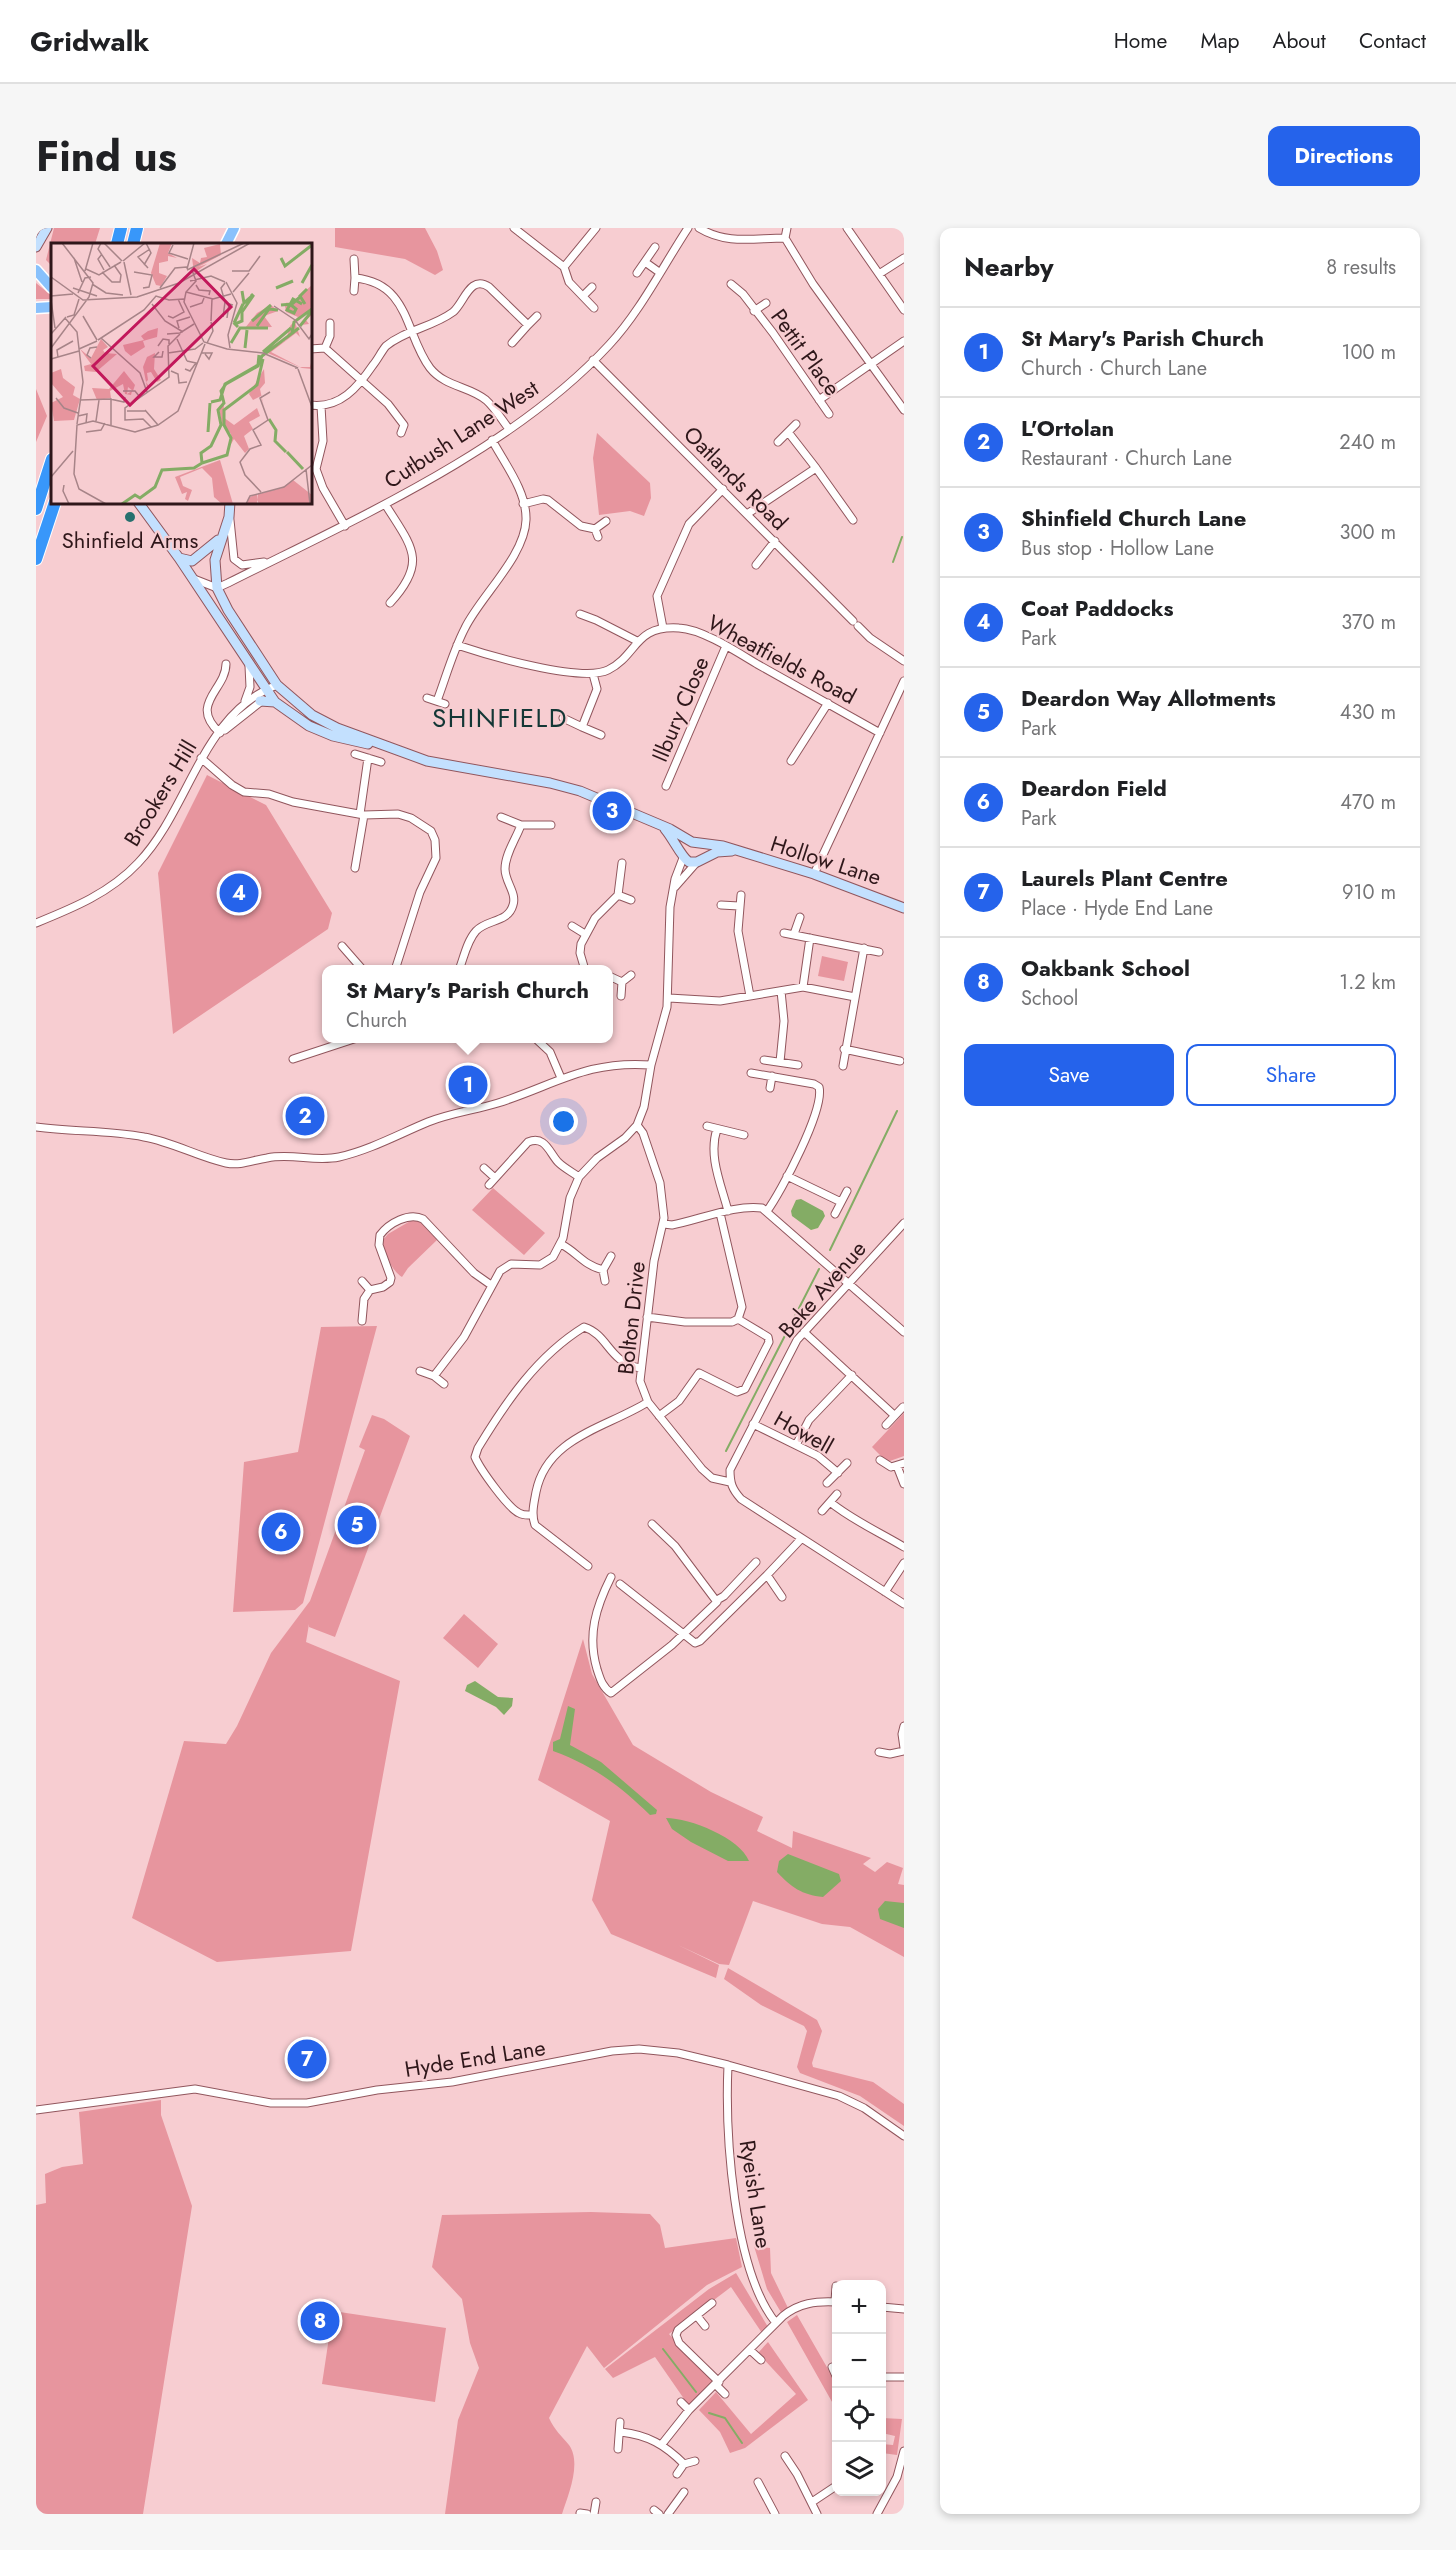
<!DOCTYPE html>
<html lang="en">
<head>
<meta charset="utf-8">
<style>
	:root { --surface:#fff; --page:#f6f6f6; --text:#202124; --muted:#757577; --line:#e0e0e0; --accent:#2563eb }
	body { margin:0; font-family:Jost,sans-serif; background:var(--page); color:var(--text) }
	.controls { position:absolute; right:18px; bottom:18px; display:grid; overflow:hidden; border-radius:12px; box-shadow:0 3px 9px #0003 }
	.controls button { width:54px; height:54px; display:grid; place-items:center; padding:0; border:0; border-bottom:2px solid var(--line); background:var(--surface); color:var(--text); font:30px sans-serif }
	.you { position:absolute; left:528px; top:894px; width:21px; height:21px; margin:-15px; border:4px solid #fff; border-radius:50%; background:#1a73e8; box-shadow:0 0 0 9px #1a73e833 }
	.badge { display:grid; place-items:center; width:39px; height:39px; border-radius:50%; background:var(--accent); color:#fff; font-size:20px; font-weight:700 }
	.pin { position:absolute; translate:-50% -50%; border:3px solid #fff; box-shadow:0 2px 6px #0006 }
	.popup { position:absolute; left:286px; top:737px; width:291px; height:78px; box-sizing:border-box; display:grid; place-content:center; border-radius:12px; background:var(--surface); filter:drop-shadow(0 2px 4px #0005); font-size:20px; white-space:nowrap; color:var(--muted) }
	.popup b { font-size:22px; color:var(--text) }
	.popup::after { content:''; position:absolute; left:50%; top:100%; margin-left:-12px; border:12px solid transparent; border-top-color:var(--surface) }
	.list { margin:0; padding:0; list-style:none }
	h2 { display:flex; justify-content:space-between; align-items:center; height:78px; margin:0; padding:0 24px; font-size:26px }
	h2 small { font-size:20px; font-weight:400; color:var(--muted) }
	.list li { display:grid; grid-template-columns:39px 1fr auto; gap:18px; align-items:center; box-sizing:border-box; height:90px; padding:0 24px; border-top:2px solid var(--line) }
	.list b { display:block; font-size:22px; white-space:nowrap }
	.list p { margin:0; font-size:20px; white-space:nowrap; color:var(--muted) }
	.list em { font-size:20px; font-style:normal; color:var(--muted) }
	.actions { display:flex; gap:12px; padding:18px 24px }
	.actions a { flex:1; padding:14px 0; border:2px solid var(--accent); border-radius:12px; text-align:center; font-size:21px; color:var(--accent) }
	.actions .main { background:var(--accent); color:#fff }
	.icon { flex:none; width:33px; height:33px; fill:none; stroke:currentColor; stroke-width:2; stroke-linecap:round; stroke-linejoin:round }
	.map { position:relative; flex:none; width:868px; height:2286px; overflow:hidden; border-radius:12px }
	header { display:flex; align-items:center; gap:36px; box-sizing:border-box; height:84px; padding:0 30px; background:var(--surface); border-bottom:2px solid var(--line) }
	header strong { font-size:28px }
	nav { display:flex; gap:33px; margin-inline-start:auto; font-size:21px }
	.intro { display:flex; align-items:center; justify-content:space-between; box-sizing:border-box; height:144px; padding:0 36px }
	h1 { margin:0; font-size:42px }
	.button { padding:15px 27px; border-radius:12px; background:var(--accent); color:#fff; font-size:21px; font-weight:700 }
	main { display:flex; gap:36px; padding:0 36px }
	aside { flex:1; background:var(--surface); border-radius:12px; box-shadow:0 3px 9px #0003 }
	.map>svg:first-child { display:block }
	.green { fill:#e7959e }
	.water { fill:#84ac65 }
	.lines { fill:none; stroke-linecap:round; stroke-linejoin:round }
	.stream { stroke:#84ac65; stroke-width:2 }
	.street-casing { stroke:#91565d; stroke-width:9 }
	.secondary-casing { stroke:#91565d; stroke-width:11 }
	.primary-casing { stroke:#fff; stroke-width:13 }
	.highway-casing { stroke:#fff; stroke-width:14 }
	.street { stroke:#fff; stroke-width:7 }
	.secondary { stroke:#c3e0fe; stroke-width:9 }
	.primary { stroke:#88c1fc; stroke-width:10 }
	.highway { stroke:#3897fa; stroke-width:12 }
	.poi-dot { fill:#26706e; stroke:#f7cdd1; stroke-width:2 }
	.labels { text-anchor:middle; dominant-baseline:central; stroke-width:4.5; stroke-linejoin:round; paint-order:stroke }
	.street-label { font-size:22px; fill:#2f171a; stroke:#f7cdd1 }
	.poi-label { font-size:22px; fill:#2f171a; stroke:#f7cdd1 }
	.quarter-label { font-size:26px; letter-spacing:1.5px; fill:#143736; stroke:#f7cdd1 }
	.inset-river { fill:none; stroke:#84ac65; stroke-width:3 }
	.inset-road { fill:none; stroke:#a78488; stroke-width:1.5 }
	.view { fill:#c2185b; fill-opacity:0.15; stroke:#c2185b; stroke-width:3 }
	.inset-edge { fill:none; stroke:#2f171a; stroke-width:3 }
</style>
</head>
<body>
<header>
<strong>Gridwalk</strong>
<nav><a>Home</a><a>Map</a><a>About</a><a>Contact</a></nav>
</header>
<div class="intro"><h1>Find us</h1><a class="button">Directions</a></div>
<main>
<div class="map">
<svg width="868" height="2286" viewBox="0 0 868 2286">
	<rect width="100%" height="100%" fill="#f7cdd1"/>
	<!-- green -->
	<path class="green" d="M18,0H64L59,16H16V38L10,32Z
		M299,0H389L401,23L407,42L399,47L369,31L299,19Z
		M0,55L16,68V71H0Z
		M0,161L11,188L0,214Z
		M561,205L614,255L615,270L608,288L594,283L563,287L557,230Z
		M171,547L230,577L296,685L292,701L137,806L122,645Z
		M786,728L812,734L808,753L782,748Z
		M457,960L509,1005L488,1027L436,982Z
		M376,992L384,994L401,1012L372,1040L366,1049C356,1043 347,1024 347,1012L352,1006Z
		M341,1098L267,1375L259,1382L197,1384L208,1234L262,1224L285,1099Z
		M868,1185V1228L851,1234L836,1219Z
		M336,1187L348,1191L374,1208L299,1409L273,1399V1396L270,1414L364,1453L315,1723L181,1734L96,1690L148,1513L190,1516L201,1498L235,1425L274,1373L329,1222L323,1219Z
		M428,1386L462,1416L442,1440L407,1410Z
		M547,1411L556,1446L597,1517L675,1564L727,1589L721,1603L756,1620L757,1603L835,1630L827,1636L839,1644L851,1634L867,1640L862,1656L868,1657V1729L814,1699L786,1696L717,1673L693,1737L683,1736L642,1717L683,1737L680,1750L575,1706L556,1672L574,1593L502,1552Z
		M692,1740L781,1792L786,1803L776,1835L777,1839L837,1854L868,1876V1898L824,1868L764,1845L761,1839L771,1803L768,1798L725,1777L688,1751Z
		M125,1872V1887L156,1978L107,2286H0V1977L10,1975L9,1946L26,1939L47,1936L43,1884Z
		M555,1984L614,1986L624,1997L629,2020L700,2010L706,2039L671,2057L568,2140L551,2118L513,2190C519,2203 525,2207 533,2217C546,2235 532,2267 526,2286H409L422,2192L443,2140L434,2115L426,2071L396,2039L406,1987Z
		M718,2018L734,2020L735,2045L752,2080L746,2086L731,2061Z
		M700,2045L732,2099L726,2105L695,2059L633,2106L677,2154L653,2178L619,2129L577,2150L569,2141L673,2061Z
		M297,2083L410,2100L399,2174L286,2156Z
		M761,2087L800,2155V2181L751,2094Z
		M732,2114L772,2172L709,2220L694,2225L684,2204L663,2182L680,2164L715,2206L760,2166L722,2125Z
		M846,2190L866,2191L861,2227L846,2225V2216L857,2217L859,2208L846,2205Z"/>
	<!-- water -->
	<path class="water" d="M765,971L787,983L789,988L782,1000L775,1002L756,988L755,983L760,972Z
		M439,1453L462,1469L477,1470L476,1478L468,1487L460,1479L429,1463L431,1457Z
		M532,1478L539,1481L534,1517L565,1534L621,1582L620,1586L614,1587C583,1557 558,1538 517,1523V1514L524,1511Z
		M630,1590C654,1590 704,1610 713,1633H692L655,1614L636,1601Z
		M752,1626L803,1646L805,1653L787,1669C766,1667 755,1659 741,1644L743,1633Z
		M849,1673L868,1675V1700L844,1691L842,1681Z"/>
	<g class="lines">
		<!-- stream -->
		<path class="stream" d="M857,334L866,309
			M794,1022L861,883
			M690,1223L783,1041
			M627,2121L660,2164
			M673,2185L689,2190L706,2215"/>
		<defs>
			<path id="street" d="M478,0L528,39L533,54L558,80
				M663,0C691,17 718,10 749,10
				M811,0L868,82
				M749,10L777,56L868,182
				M749,10L751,0
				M318,31L319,50C374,55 369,107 394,140C409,159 433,158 450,172C459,180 466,192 473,201
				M609,34L623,44
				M528,39L560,0
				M601,45L619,19
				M843,46L868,30
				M695,56L707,66L737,105L793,186
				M318,63L319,50
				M547,68L556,59
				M718,83L730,75
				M294,95V108L289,120L352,176L368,197L365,205
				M492,97L501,88
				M274,121L289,120
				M557,132L817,393
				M783,172L868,113
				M274,177C304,181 322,159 337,137C342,131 345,124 350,118C369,102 397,99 417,84C428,75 434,46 453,59L492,97L476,115
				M285,178L287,213L280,241L287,260L309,298
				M742,214L760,196
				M780,240L817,292
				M349,276C375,318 393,333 354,375
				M487,276L507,271L512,272L545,298L559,301L570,293
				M711,286L780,240L752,204
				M194,292L198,331L206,337L228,334
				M559,301L562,309
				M720,337L739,313
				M158,351L181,360L192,355C319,291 475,223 573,117C604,84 627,38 652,0
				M544,386L560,392L601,413
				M822,398L834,410L868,433
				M627,400L621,368L653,296L687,261
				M421,417C451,427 545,455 572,442C602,427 598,397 643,400C666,401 701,424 721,436C762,459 803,482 844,505
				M391,470L409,476
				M209,473L214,459L213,438
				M401,473C410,449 417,423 429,400C444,369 489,328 490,292C491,264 469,236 456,212
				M527,490L546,499L561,461L557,446
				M546,499L565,507
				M189,502L227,472
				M184,505C152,476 190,462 190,436
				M319,526L345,534
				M165,530L196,557L208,564L233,566L257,574L328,587L362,586L375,590L395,603L399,612L400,630L384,664L359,742
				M755,533L792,475
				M630,558L690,418
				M324,586L332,530
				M465,589L485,597
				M319,640L328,587
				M778,646L868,453
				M639,659L661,634
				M582,667L595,672
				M705,667L702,703L714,768
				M685,677L703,678
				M0,695C37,680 74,665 102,635C154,581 165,486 241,457
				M536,698L549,706
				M748,705L843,724
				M758,706L764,689
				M306,718L327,742
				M423,742C428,729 431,713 440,703C451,691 472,695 477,677C481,665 469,654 469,641C469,626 480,611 485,597H515
				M549,742L544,725L545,716L559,690L582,667L586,635
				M573,748L586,754L585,768
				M586,754L595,747
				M767,759L774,710
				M633,770L684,773L767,759L819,769
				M434,810H446
				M499,810L514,824L525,850
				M808,821L864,833
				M257,831L321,810
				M728,832L762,837
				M744,834L748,793L745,763
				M807,838L828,720
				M715,845L778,856L783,859C789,881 745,964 731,983
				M734,860L736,848
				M601,897L607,905L624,955L628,990L618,1033L604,1153L612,1174L666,1241L676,1250L694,1254
				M671,898L708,907
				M0,899C36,904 73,902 108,909C137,914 162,929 190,935C205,938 217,932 231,930C255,925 280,934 303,929C334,922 363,906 392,894C415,885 439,882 462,875C519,857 551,832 615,837
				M681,901C672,928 685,956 692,983
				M448,940L459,950
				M751,948L805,974
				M453,957L492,914C509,907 513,924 522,934C528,940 536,944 543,949
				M799,986L811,963
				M868,995L761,1112L694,1242C694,1255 696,1261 705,1271L868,1376
				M628,996L636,997C663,992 700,976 726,980L868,1104
				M525,1016C542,1025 546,1036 567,1042
				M326,1053L334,1062L328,1071L326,1093
				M569,1053L567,1042L575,1028
				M334,1062L347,1059L354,1054L355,1050L343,1017L344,1007C353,995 373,984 387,991L438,1045L455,1057
				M611,1089L649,1094H696L702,1091L706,1079L684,985
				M768,1104L858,1187
				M384,1143L398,1148L408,1156
				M398,1148L428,1109L464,1043L475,1036L504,1037L517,1029L527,1010L534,970L543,949L561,930L589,910L601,897L608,879L615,837L631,779L634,679L639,651L647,630
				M623,1188L643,1173L663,1145L701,1164L709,1161L733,1114L732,1109L702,1091
				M717,1196L782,1228L802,1245
				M850,1197L867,1179
				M760,1217L773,1192L816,1147
				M844,1232L855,1239L868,1235
				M861,1238L868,1256
				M791,1255L811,1235
				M794,1274C816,1292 843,1304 868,1319
				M786,1283L801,1266
				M497,1287C492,1287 488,1288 483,1285C472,1280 444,1241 439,1229L442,1220C470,1174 501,1128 548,1099C573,1107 572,1134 604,1140
				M552,1338L499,1297C495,1286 498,1275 500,1264C511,1209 570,1200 612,1174
				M575,1349C560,1379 551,1407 561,1441C564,1450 566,1459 575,1465L636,1417L681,1374L639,1318L616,1296
				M584,1356L659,1415L664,1413L731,1347
				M849,1364L868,1335
				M746,1369L731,1347L765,1311
				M681,1372L688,1368L720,1334
				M868,1498L866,1506L868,1520
				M843,1524L854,1526L868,1523
				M692,1837C689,1904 697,2042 740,2095
				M0,1882L159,1861L235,1875H271L341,1862L416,1854L576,1823L603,1821L642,1825L692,1837L803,1868L828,1880L868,1908
				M799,2074L800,2058
				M676,2075L642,2102L640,2107L643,2115L683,2154
				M846,2079L868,2081
				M661,2088L669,2098
				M714,2122L725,2132
				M796,2139L800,2148
				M846,2149H868
				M680,2157L689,2166
				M645,2174L653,2182
				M585,2204C612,2207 629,2217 648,2236
				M626,2216L653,2182L747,2088C763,2075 780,2073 800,2074
				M582,2221L584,2194
				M749,2228L761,2246L781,2286
				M641,2246L648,2236L659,2233
				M722,2254L739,2286
				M776,2274L800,2258
				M618,2282L623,2286
				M544,2285L551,2286
				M558,2286L560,2274
				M632,2286L648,2264
				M841,2286L861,2249L868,2223"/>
			<path id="secondary" d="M0,19L11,0
				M102,274L143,330L239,474L273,498L297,508L332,516
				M194,274L193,289L179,332L181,360L192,382L241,457L276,487L301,500L391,533L514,555L544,563L634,601L656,614L687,618L778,646L868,680
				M143,330L156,333L182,312
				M224,473L239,474
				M629,601C637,610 645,629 653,634H661L681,624L696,623"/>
			<path id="primary" d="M190,16L198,0
				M0,42L16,60
				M0,80L16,79"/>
			<path id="highway" d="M81,16L85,0
				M97,16L101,0
				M0,281L16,231
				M0,331L19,274"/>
		</defs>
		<!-- street casing -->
		<use href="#street" class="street-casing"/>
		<!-- secondary casing -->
		<use href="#secondary" class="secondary-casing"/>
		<!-- primary casing -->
		<use href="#primary" class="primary-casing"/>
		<!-- highway casing -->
		<use href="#highway" class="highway-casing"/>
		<!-- street -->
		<use href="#street" class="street"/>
		<!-- secondary -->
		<use href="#secondary" class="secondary"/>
		<!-- primary -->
		<use href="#primary" class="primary"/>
		<!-- highway -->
		<use href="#highway" class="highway"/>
	</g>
	<!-- markers -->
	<circle class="poi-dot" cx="94" cy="289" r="6"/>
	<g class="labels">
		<!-- street labels -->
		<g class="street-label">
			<text transform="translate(770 124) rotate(54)">Pettit Place</text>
			<text transform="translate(425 206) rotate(-33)">Cutbush Lane West</text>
			<text transform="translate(700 250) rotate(45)">Oatlands Road</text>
			<text transform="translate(746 431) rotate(28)">Wheatfields Road</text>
			<text transform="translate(644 481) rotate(-67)">Ilbury Close</text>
			<text transform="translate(124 565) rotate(-59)">Brookers Hill</text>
			<text transform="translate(790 632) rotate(18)">Hollow Lane</text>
			<text transform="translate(786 1061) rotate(-49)">Beke Avenue</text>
			<text transform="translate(595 1090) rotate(-84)">Bolton Drive</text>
			<text transform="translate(768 1204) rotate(29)">Howell</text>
			<text transform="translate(439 1830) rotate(-9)">Hyde End Lane</text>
			<text transform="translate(720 1966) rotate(81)">Ryeish Lane</text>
		</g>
		<!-- poi labels -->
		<g class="poi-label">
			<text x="94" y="312">Shinfield Arms</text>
		</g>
		<!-- quarter labels -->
		<g class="quarter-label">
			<text x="464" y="490">SHINFIELD</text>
		</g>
	</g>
	<!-- overview -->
	<g transform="translate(15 15)">
		<rect width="261" height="261" fill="#f7cdd1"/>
		<path d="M109,0H121L117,10L126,15L117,13V18L108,20V30L116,33L110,43L105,42L100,30ZM169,1L170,12L147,24L156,21L143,30L141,15L149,20L150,15L156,14L153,5ZM261,42V72L255,77L258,81L250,82L258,72L257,68L244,79L249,94L245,90L220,109L249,124H259L261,116V126L251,125L212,108L225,99L220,106L235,97L239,83L247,74L235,69L234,63L236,59L237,63ZM220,62L227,68L213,73L221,84L194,85L206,70ZM107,85L106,94L92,98L94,104L80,113L74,108L72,102L93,97L90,93L97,88ZM50,96L57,104L52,107L54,110L66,111L45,129L34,128L33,123L40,121L29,106L40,115ZM104,110L103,126L110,137L106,139L100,129L96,130L97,137L95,139L97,142V149L92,124L96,114ZM10,126L12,135L24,144L22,152L29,156L23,177L3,178L0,160L12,154L0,140V130ZM213,126L214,140L209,146L213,165L210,153L202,157L198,151ZM73,128L84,142L82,148L77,144L76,151L81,148L80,152L74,151L72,141L59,148L60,155L46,157L41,145L58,146ZM173,162L172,174L183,182L206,165L209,173L198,179L202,186L193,193L198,206L194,210L183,196L180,201V191L171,181L168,166ZM169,217L182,261H171L163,254L161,235L151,225L129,234L132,243L141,247L137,258L134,256L136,249L131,251L124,234ZM242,237L261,252V261H208L206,257V261H196L197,255L206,251V257L207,251L231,245Z" fill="#e7959e"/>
		<path class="inset-river" d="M230,15L234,23L261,2M251,40L261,22M225,45L242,38M191,48L193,60L201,53M254,61L249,53L256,46M230,62L241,61L249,54M240,62L245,66L243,70L236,67L242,56L251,61M201,78L220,62M183,80L192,61M206,83L218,66L227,67M249,83L261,68M187,84L184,81L191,78V69L202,53L200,51M241,90L243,79L261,66M180,100L189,85H217M194,105L196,87M212,109L240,85M160,159L169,157L174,141L207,122L208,112M218,176L225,187L224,198L235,209M157,189L159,160M236,209L252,226M151,220L176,212L180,195L173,182V167L206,142L212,116M71,261L84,252L89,255L104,244L111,227L143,225L151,220L150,210L160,203L170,182L167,167L173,160L170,148L175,141L207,123L211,113L248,85"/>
		<path class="inset-road" d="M50,0L47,6L59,24M53,0L71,18M122,2L118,10L137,16M51,11L47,16L53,27M23,15L31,39M72,18L94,0M73,19L80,52M93,22L100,10L95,0M97,25L87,14L99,6M35,26L48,32L70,19M136,26L143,0M136,27L193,0M141,27L145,38L135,49L133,59L153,99L176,106L212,110L247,125H244M34,28L42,0M181,28H198L209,13M51,29L61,39H69L70,32L63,22M83,29L101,32L98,44L92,45M0,34L32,57L86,54L128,40L199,0M139,38L160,33L174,39M175,39L186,60L177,92L179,105M41,41L55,50L72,52M145,42L148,47L159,48L158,52M22,45L46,53M109,45L124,25L136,24M135,49L162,56L180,51M182,49L198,30M27,50L34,35L40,34M0,53L22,51M0,57L4,85M101,61L114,78L132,89M223,63L244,77L258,96L261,91M139,64L151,60L153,55M32,73L46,97M117,73L122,75L133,69L127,56M16,74L23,72L28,56M172,74L174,59L170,45L174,40M14,75L26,89L32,139L26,181M176,75L178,61L182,62M160,78L161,56M128,85L126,78L139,74M0,91L15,74M116,91L129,90L143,81M50,95L89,130L96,149M126,96L136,118M47,97L93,67L105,53L118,57L133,56M156,100L162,88L160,79M107,103L112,96L118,97V101M0,105L38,54L42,40L11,0M28,106L46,98M108,109L103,114H111L112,108M117,110L144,106L152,100M150,110H161L158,116L154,111M7,114L6,107L22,98M40,115L36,112L39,105L46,104M0,116L28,108M134,126L139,128L145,120L136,118M247,126L261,164M120,128L127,131L128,140L136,139M72,148H84L88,153M5,155L13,165L27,170M59,156L73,159L74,154M29,157L60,156V182M94,167L107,182M76,168H95M27,173L36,171L35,180M45,178L48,157M100,184L92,176L74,177V165L118,134L117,103L129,91M35,189L50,187L54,180M255,226L259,261M0,234L22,208M13,242L12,248L18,261M210,249L194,232L189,219L199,206L210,202L202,187L217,177L209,155L219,149M55,261L28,246L23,231L26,182L42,178L84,189L107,182L127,168L154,101M195,261L199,253L233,244L261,222"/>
		<path class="view" d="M143,26L180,64L79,162L42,123Z"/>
		<rect width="261" height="261" class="inset-edge"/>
	</g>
</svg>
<div class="controls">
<button>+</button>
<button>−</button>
<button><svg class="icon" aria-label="locate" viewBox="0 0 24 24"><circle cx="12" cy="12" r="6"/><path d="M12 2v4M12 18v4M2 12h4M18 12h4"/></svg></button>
<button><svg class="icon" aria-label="layers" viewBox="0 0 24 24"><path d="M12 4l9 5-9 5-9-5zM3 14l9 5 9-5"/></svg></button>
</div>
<div class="you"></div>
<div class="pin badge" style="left:432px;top:857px">1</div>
<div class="popup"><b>St Mary's Parish Church</b>Church</div>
<div class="pin badge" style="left:269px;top:888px">2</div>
<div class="pin badge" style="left:576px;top:583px">3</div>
<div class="pin badge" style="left:203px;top:665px">4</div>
<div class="pin badge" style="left:321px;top:1297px">5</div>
<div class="pin badge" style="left:245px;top:1304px">6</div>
<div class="pin badge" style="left:271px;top:1831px">7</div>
<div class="pin badge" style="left:284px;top:2093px">8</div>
</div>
<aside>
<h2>Nearby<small>8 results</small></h2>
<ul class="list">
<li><span class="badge">1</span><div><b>St Mary's Parish Church</b><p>Church · Church Lane</p></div><em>100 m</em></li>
<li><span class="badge">2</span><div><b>L'Ortolan</b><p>Restaurant · Church Lane</p></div><em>240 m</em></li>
<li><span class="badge">3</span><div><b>Shinfield Church Lane</b><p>Bus stop · Hollow Lane</p></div><em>300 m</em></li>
<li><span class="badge">4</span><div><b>Coat Paddocks</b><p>Park</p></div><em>370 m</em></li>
<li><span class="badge">5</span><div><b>Deardon Way Allotments</b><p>Park</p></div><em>430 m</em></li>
<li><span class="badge">6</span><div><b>Deardon Field</b><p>Park</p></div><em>470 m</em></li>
<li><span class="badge">7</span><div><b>Laurels Plant Centre</b><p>Place · Hyde End Lane</p></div><em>910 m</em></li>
<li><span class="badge">8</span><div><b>Oakbank School</b><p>School</p></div><em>1.2 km</em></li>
</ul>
<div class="actions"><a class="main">Save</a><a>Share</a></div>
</aside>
</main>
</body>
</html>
